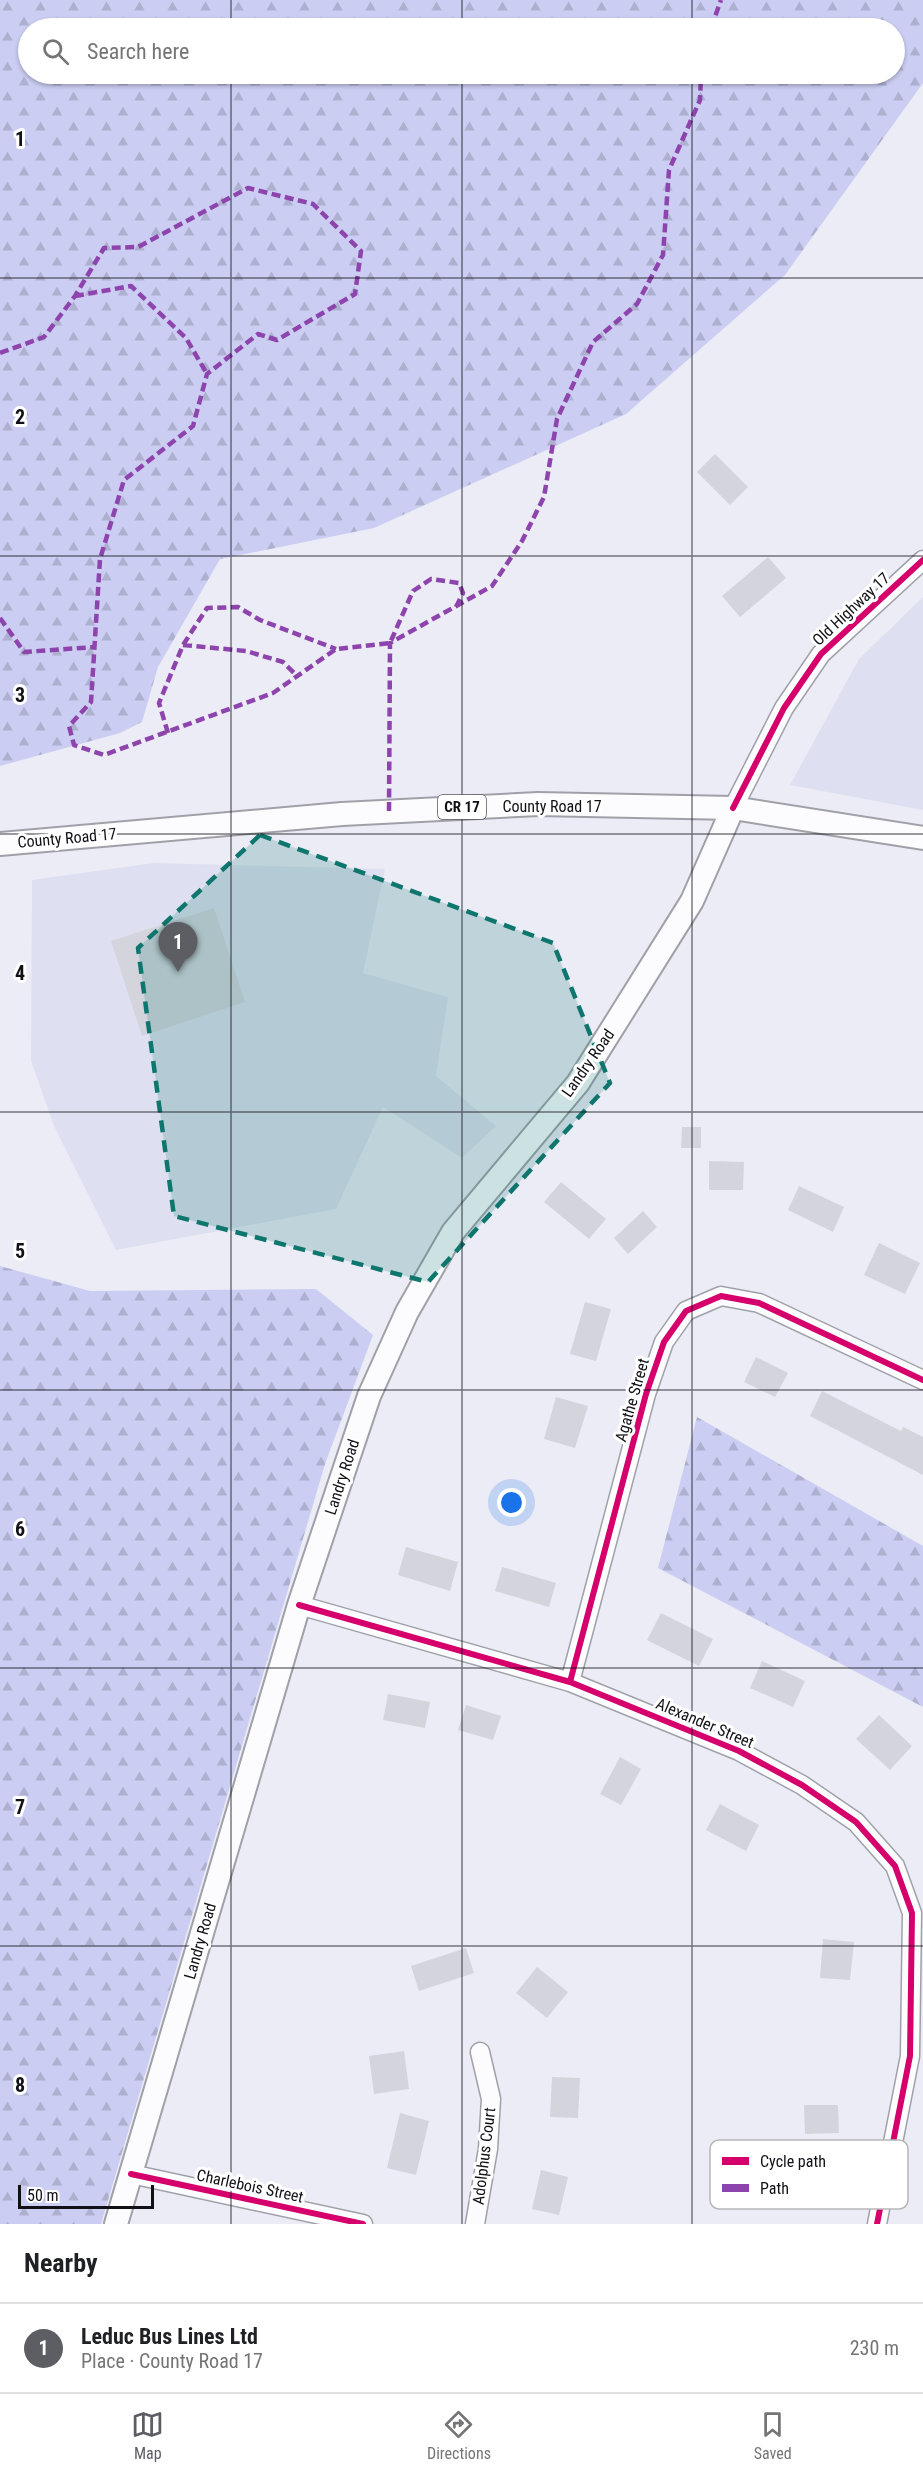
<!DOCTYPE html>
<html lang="en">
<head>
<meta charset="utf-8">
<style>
	:root { --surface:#fff; --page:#f2f2f2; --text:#202124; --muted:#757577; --line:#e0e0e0; --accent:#5d5d64 }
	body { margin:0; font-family:"Roboto Condensed",sans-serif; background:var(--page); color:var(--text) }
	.scale { position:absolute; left:18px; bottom:15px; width:136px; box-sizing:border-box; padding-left:6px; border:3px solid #101016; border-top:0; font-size:16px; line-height:21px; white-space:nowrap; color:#101016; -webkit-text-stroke:4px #fff; paint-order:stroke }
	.you { position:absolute; left:512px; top:1503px; width:21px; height:21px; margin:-15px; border:4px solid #fff; border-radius:50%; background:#1a73e8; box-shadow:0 0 0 9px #1a73e833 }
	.badge { display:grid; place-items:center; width:39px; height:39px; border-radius:50%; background:var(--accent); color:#fff; font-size:20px; font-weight:700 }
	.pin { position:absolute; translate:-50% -50px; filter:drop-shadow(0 2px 3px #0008) }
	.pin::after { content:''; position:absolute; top:32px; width:21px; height:18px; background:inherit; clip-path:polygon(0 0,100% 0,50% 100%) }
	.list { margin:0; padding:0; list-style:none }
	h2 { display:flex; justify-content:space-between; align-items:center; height:78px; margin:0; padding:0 24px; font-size:26px }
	h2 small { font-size:20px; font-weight:400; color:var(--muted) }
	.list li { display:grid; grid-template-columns:39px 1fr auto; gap:18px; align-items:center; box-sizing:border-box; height:90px; padding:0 24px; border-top:2px solid var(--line) }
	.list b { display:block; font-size:22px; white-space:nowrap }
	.list p { margin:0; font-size:20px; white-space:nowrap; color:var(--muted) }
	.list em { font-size:20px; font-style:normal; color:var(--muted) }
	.icon { flex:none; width:33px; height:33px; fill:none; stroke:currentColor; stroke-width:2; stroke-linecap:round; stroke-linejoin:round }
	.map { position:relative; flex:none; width:923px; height:2224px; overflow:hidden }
	.search { position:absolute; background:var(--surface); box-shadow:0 2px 4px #0004; left:18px; right:18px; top:18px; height:66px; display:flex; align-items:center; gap:15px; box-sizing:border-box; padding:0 21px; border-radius:33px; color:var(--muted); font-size:22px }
	.sheet { height:168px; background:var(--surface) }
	nav { display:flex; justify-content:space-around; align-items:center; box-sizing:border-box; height:84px; border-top:2px solid var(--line); background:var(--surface); font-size:16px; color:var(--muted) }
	nav a { display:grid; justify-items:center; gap:3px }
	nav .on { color:var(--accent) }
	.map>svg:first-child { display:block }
	.built { fill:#dee0f1 }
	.forest { fill:url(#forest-firs); fill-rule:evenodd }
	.building { fill:#d4d5dc }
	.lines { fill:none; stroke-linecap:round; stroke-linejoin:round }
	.minor-casing { stroke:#a0a1a8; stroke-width:21 }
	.major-casing { stroke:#a0a1a8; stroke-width:26 }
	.minor { stroke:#fcfcfe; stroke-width:18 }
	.major { stroke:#fcfcfe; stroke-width:22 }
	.quiet { stroke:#8e44ad; stroke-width:4.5; stroke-dasharray:9 4.5; stroke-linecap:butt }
	.cycleway-casing { stroke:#fff; stroke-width:10 }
	.cycleway { stroke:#d6006c; stroke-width:6 }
	.marked { fill:#0f766e; fill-opacity:0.2; stroke:#0f766e; stroke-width:4.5; stroke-dasharray:12 8; stroke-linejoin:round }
	.grid { fill:none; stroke:#101016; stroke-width:1.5; stroke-opacity:0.55 }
	.labels { text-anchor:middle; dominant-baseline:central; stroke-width:6; stroke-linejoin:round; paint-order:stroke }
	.shield { fill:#fff; stroke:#58585c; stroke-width:1.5 }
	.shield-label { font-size:15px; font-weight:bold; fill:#101016 }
	.street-label { font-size:16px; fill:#101016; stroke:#fff }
	.key { fill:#fff; stroke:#b7b7b9; stroke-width:1.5 }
	.key-label { font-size:16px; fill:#101016 }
	.grid-label { font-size:20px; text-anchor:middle; font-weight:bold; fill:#101016; stroke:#fff; stroke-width:6; stroke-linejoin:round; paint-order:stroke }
</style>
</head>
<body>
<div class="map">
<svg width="923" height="2224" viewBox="0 0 923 2224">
	<defs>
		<pattern id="forest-firs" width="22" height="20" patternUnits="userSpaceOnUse" patternTransform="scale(1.5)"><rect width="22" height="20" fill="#cbcef2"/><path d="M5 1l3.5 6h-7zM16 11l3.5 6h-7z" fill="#adb0cf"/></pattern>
	</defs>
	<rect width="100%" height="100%" fill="#ebecf5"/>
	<!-- built -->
	<path class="built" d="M923,597V810L790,785L859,659Z
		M153,863L385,869L363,973L448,997L436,1076L496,1126L462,1158L383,1107L336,1209L116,1250L54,1126L31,1061L32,880Z"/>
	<!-- forest -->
	<path class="forest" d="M0,0H923V83L785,275L626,414L374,528L220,559L158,667L142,722L120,733L0,766ZM894,28V74H28V28Z
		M0,1266L90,1291L316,1289L373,1335L325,1464L101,2224H0Z
		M697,1417L923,1546V1707L658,1568Z"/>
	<!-- building -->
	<path class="building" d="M715,454L748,487L730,505L697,472Z
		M768,557L786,578L740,617L722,596Z
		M214,908L245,1002L142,1036L111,941Z
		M682,1127H701V1148H681Z
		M709,1161L744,1162L743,1190H709Z
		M561,1182L606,1219L589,1239L544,1202Z
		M799,1186L844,1207L833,1232L788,1210Z
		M643,1211L657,1227L628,1254L614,1238Z
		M879,1243L920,1263L905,1294L864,1275Z
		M585,1302L611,1309L596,1361L570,1354Z
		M756,1357L788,1373L775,1397L744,1382Z
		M822,1391L901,1431L903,1427L923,1437V1475L810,1416Z
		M556,1397L588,1406L575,1448L544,1439Z
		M406,1547L458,1562L450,1591L398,1575Z
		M502,1567L556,1583L549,1607L495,1591Z
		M661,1613L713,1639L699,1666L647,1640Z
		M762,1661L805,1681L793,1707L750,1688Z
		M388,1694L430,1702L425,1728L383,1720Z
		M466,1705L501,1716L493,1740L458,1730Z
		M879,1715L912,1746L890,1770L856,1739Z
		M620,1757L641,1769L621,1805L600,1794Z
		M720,1804L759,1825L746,1851L706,1830Z
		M823,1939L854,1942L850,1980L820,1978Z
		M466,1948L474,1973L419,1991L411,1966Z
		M537,1967L568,1992L547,2018L516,1993Z
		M404,2051L409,2089L374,2094L369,2056Z
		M552,2077L580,2078L578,2118L550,2117Z
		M804,2105H838L839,2133L805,2134Z
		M400,2113L429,2121L416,2175L387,2168Z
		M541,2170L568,2177L559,2215L532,2209Z"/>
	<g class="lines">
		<defs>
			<path id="minor" d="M733,808L784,708L821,654L923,560
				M299,1605L570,1682L739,1751L802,1785L856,1822L895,1866L912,1913L910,2056L877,2224
				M570,1682L646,1394L664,1342L686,1311L721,1296L759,1303L923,1380
				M131,2174L363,2224
				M475,2224L488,2149L491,2099L480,2052"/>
			<path id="major" d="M0,844L342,814L538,804L733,808L923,838
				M116,2224L299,1605L369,1396L407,1312L453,1232L578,1083L692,901L733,808"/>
		</defs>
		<!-- minor casing -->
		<use href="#minor" class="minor-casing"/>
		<!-- major casing -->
		<use href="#major" class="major-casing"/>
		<!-- minor -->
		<use href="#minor" class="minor"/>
		<!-- major -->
		<use href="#major" class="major"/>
		<!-- quiet -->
		<path class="quiet" d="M711,28L721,0
			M75,296L131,286L186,338L207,374
			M0,353L44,337L75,296L104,248L138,247L248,188L313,204L361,251L355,294L277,340L258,334L207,374L193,426L124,480L100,559L91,702L69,726L74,745L104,755L273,693L336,649L390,643L413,591L431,579L459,583L463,593L455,609
			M0,618L24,652L95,647
			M183,645L246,651L283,662L297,676
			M168,733L159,703L183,645L207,608L238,607L260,620L336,649
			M389,811L390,643L492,586L522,541L544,497L557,419L593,342L637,304L663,255L669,170L700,100L701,74"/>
		<defs>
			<path id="cycleway" d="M733,808L784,708L821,654L923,560
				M299,1605L570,1682L739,1751L802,1785L856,1822L895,1866L912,1913L910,2056L877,2224
				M570,1682L646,1394L664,1342L686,1311L721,1296L759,1303L923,1380
				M131,2174L363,2224"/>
		</defs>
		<!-- cycleway casing -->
		<use href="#cycleway" class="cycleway-casing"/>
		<!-- cycleway -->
		<use href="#cycleway" class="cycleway"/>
	</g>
	<!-- marked area -->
	<path class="marked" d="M260,835L553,943L610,1083L428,1282L174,1216L138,948Z"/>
	<!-- grid -->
	<path class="grid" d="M231,0V28M462,0V28M692,0V28M231,74V2224M462,74V2224M692,74V2224M0,278H923M0,556H923M0,834H923M0,1112H923M0,1390H923M0,1668H923M0,1946H923"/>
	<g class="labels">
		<!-- shield labels -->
		<rect class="shield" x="438" y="795" width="48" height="24" rx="4.5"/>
		<g class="shield-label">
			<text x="462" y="807">CR 17</text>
		</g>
		<!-- street labels -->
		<g class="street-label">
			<text transform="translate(851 609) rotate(-43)">Old Highway 17</text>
			<text x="552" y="806">County Road 17</text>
			<text transform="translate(67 838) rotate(-5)">County Road 17</text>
			<text transform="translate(588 1063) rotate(-55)">Landry Road</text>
			<text transform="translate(632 1400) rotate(-74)">Agathe Street</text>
			<text transform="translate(342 1477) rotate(-72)">Landry Road</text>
			<text transform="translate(705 1723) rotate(23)">Alexander Street</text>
			<text transform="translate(200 1941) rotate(-74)">Landry Road</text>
			<text transform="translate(484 2156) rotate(-83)">Adolphus Court</text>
			<text transform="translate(250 2186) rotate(12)">Charlebois Street</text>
		</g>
	</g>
	<!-- legend -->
	<rect x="710" y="2140" width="198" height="69" rx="9" class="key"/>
	<rect x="722" y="2157" width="27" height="8" fill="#d6006c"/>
	<rect x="722" y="2184" width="27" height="8" fill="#8e44ad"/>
	<g class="key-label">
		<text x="760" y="2167">Cycle path</text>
		<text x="760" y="2194">Path</text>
	</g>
	<g class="grid-label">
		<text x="20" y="146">1</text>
		<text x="20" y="424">2</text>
		<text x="20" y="702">3</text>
		<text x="20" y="980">4</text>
		<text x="20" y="1258">5</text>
		<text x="20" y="1536">6</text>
		<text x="20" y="1814">7</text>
		<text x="20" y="2092">8</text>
	</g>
</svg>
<div class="scale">50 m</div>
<div class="you"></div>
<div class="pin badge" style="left:178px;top:972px">1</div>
<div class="search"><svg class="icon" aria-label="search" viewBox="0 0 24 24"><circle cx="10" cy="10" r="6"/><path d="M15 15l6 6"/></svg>Search here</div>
</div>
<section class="sheet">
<h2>Nearby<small></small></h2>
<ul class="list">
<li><span class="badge">1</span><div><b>Leduc Bus Lines Ltd</b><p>Place · County Road 17</p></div><em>230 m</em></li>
</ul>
</section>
<nav>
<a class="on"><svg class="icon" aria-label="map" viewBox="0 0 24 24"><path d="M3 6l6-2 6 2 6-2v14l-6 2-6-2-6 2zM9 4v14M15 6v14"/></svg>Map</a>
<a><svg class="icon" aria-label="directions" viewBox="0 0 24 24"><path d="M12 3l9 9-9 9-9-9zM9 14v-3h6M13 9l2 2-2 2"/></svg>Directions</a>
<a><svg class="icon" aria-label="saved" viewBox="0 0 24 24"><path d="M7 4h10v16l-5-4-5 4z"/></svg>Saved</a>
</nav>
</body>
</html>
